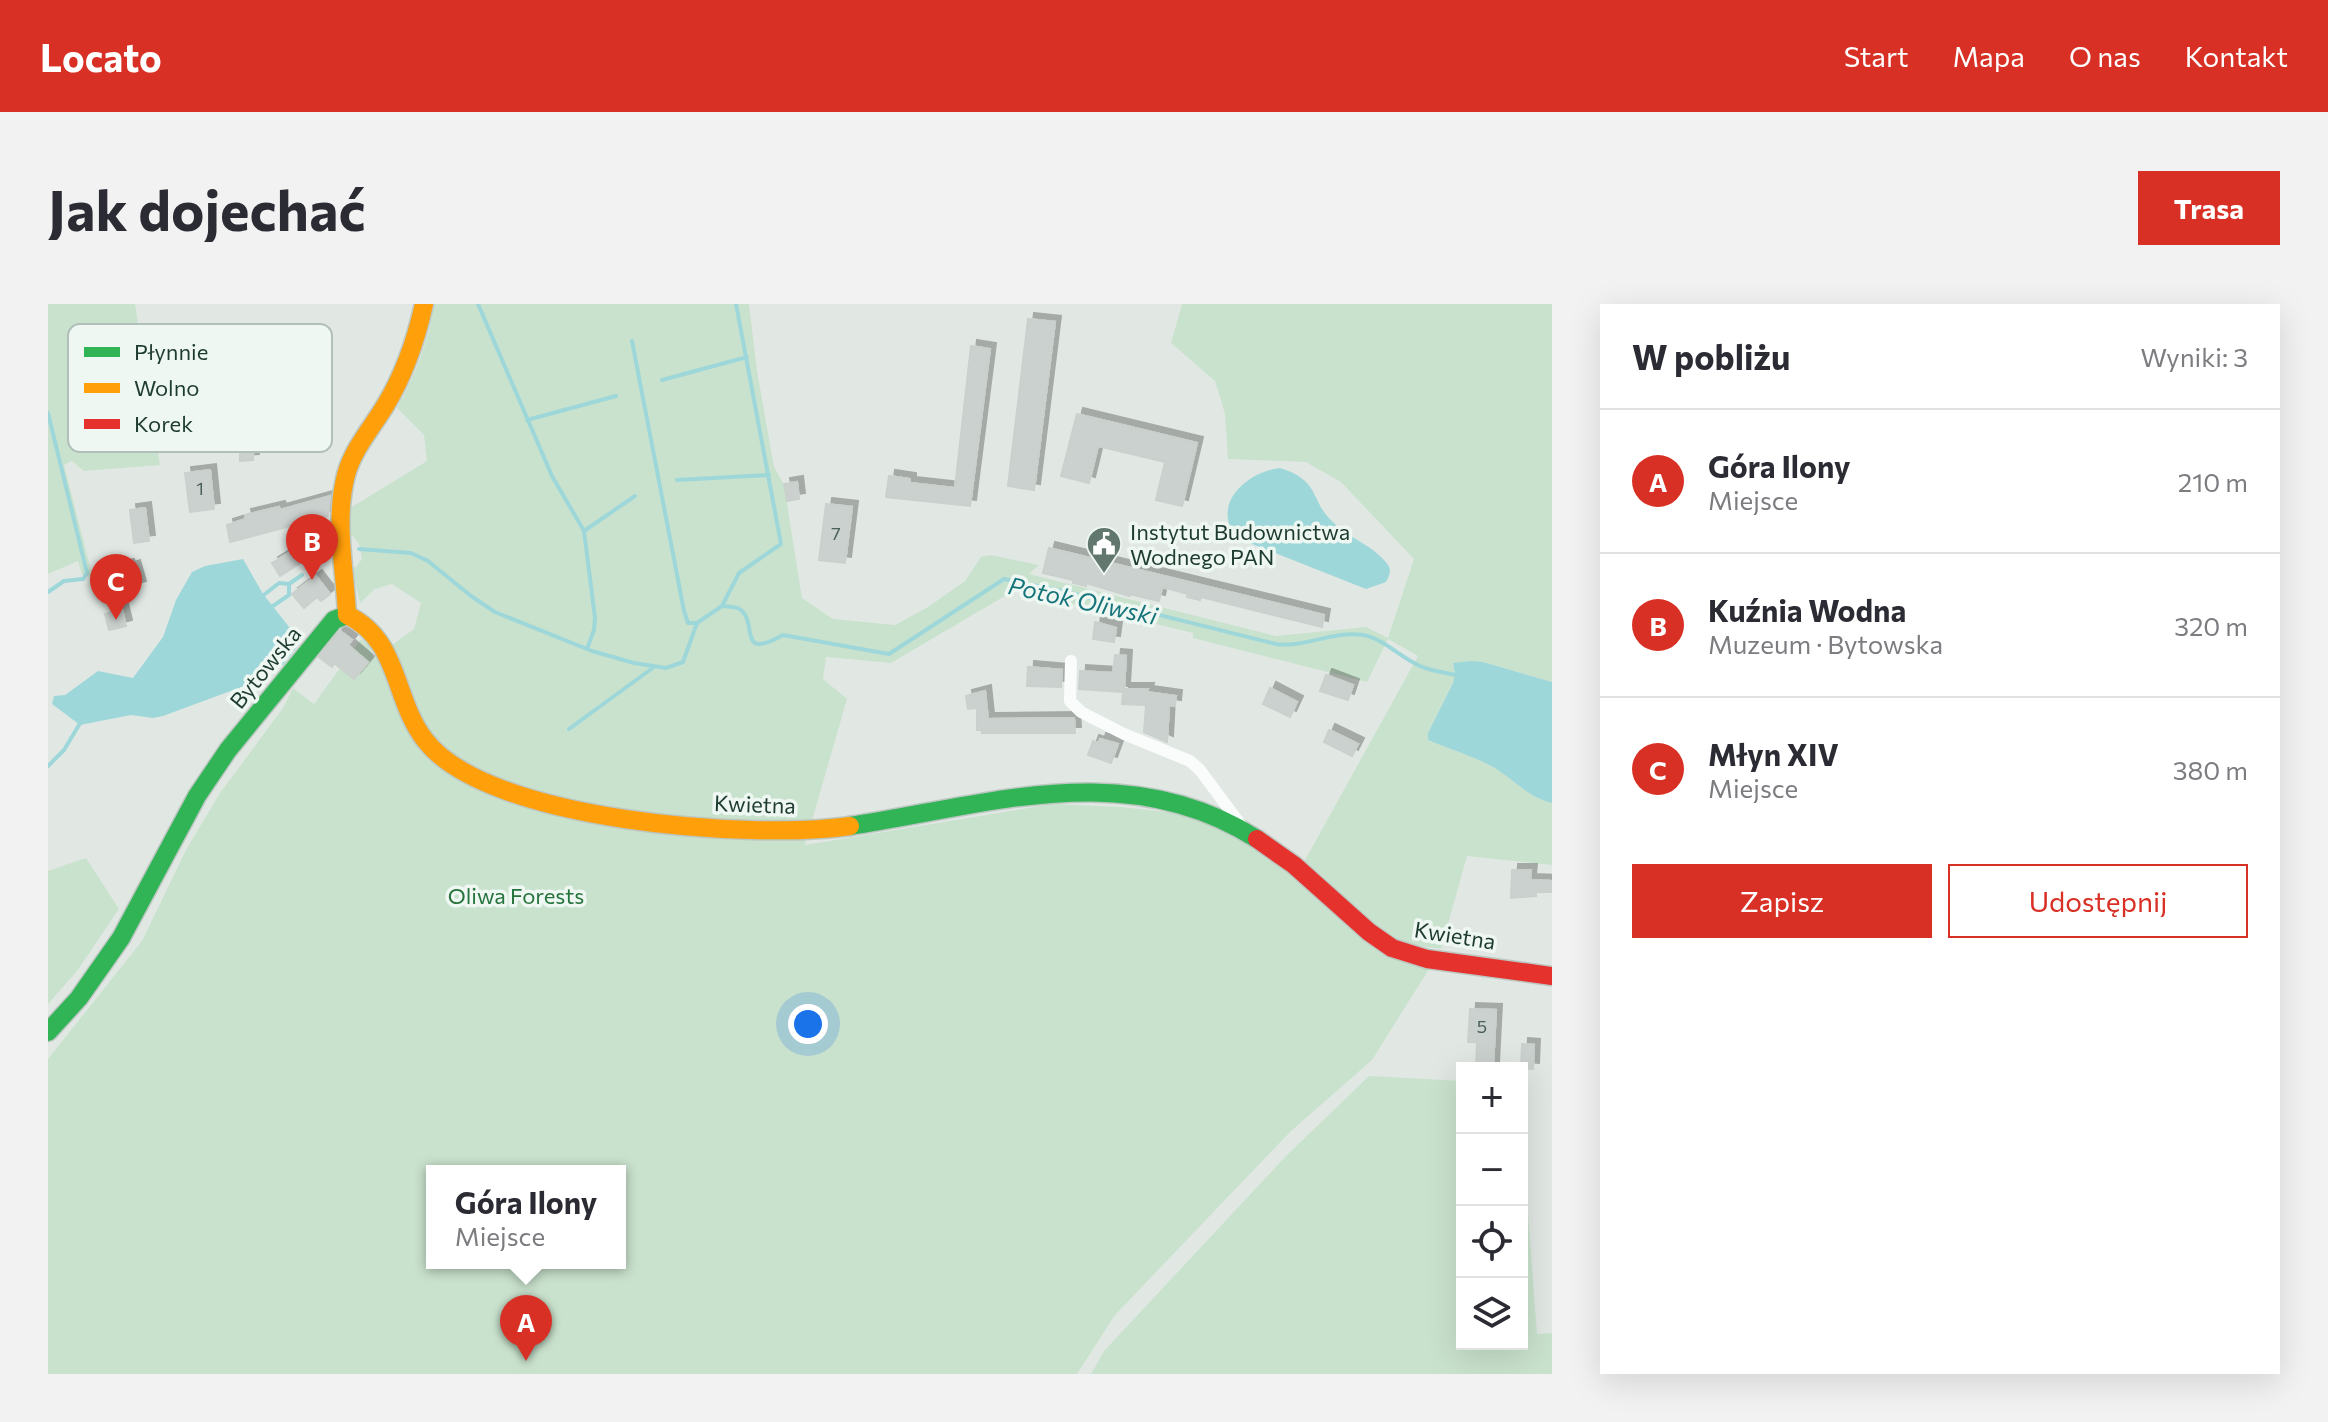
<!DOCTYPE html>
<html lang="pl">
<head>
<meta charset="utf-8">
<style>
	:root { --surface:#fff; --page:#f2f2f3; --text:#2b2b33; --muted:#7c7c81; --line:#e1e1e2; --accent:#d93025 }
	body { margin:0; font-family:Commissioner,sans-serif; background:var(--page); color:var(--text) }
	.controls { position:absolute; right:24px; bottom:24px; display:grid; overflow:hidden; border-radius:0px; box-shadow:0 8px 32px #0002 }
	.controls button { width:72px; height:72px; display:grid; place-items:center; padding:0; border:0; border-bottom:2px solid var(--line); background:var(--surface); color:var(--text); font:40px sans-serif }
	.you { position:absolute; left:760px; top:720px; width:28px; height:28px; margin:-20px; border:6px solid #fff; border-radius:50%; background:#1a73e8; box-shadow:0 0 0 12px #1a73e833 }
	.badge { display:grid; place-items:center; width:52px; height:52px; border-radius:50%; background:var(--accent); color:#fff; font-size:26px; font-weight:700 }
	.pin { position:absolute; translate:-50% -66px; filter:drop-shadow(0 2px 4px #0008) }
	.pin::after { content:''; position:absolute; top:42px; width:28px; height:24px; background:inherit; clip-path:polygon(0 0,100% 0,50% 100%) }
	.popup { position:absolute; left:378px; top:861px; width:200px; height:104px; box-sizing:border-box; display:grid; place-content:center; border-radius:0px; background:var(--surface); filter:drop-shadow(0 2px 6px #0005); font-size:26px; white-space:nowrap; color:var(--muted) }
	.popup b { font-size:30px; color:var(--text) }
	.popup::after { content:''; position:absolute; left:50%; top:100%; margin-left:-16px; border:16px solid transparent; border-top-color:var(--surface) }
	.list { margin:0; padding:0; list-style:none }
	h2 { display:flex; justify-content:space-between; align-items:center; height:104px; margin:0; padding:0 32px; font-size:34px }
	h2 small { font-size:26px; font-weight:400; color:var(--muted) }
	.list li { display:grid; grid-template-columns:52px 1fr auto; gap:24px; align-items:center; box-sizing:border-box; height:144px; padding:0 32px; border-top:2px solid var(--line) }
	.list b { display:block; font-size:30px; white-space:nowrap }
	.list p { margin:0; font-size:26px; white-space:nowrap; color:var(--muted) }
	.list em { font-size:26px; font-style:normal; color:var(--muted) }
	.actions { display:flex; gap:16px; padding:24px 32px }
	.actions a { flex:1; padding:18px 0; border:2px solid var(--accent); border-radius:0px; text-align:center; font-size:28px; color:var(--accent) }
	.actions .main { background:var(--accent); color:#fff }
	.icon { flex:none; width:44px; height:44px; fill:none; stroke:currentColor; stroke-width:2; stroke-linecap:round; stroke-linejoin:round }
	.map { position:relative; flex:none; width:1504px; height:1070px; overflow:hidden; border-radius:0px }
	header { display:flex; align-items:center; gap:48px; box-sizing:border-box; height:112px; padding:0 40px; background:var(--accent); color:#fff }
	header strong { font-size:38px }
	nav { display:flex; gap:44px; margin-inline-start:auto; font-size:28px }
	.intro { display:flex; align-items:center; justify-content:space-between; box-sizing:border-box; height:192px; padding:0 48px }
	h1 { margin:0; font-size:56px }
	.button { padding:20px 36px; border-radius:0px; background:var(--accent); color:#fff; font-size:28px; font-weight:700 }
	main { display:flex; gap:48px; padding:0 48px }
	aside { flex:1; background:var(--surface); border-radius:0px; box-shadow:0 8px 32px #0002 }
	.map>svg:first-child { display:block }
	.green { fill:#c9e2cd; fill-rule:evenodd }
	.water { fill:#9ed7d9 }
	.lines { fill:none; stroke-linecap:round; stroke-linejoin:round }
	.stream { stroke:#9ed7d9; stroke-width:4 }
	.building { fill:#cbd1ce; stroke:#cad1cd; stroke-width:2; filter:url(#shadow) }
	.fast-casing { stroke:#bdc7c2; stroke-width:21 }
	.slow-casing { stroke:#bdc7c2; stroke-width:21 }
	.jam-casing { stroke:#bdc7c2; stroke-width:21 }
	.street { stroke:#fafcfb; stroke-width:12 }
	.fast { stroke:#30b455; stroke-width:18 }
	.slow { stroke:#ff9f0a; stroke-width:18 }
	.jam { stroke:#e5322d; stroke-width:18 }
	.labels { text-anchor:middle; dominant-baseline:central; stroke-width:7; stroke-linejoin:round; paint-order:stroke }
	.number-label { font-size:18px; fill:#496058 }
	.poi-label { font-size:22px; fill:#1e3b30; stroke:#eef7f2; text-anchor:start }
	.street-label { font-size:22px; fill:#1e3b30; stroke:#eef7f2 }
	.park-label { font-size:22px; fill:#26743c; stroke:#eef7f2 }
	.water-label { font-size:24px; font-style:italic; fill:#15747a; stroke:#eef7f2 }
	.key { fill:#eef7f2; stroke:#b0bfb8; stroke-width:2 }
	.key-label { font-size:22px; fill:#1e3b30 }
</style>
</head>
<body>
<header>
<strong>Locato</strong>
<nav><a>Start</a><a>Mapa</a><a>O nas</a><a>Kontakt</a></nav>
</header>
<div class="intro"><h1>Jak dojechać</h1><a class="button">Trasa</a></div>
<main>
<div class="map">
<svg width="1504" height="1070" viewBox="0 0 1504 1070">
	<defs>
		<filter id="shadow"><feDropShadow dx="6" dy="-6" stdDeviation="0" flood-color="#0004"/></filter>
	</defs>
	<rect width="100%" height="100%" fill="#e1e8e4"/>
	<!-- green -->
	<path class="green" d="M0,0H87L112,161L36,167L24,157L16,161L45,274L34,271L30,257L0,270Z
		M386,0H701L709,67L726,163L736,181L754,294L785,315L847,321L880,303L917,277L933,253L943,251L991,261L981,270L1228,332L1318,323L1340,334L1366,255L1293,178L1258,158L1180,155L1177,110L1167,77L1123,39L1134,0H1504V378L1435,358L1405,360L1407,370L1405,379L1380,429V436C1401,445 1425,452 1445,463C1466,475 1479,493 1504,499V561L1419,552L1393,645C1378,642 1358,642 1344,635C1308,617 1290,579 1256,558L1370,352L1340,335L1319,378L1145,334V329L1013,297L990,296L967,286L843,359L778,353L775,375L799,395L757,541L1005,500L1073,503L1137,510L1170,521L1225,555L1327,643L1381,665L1324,756L1242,828L1067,1011L1029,1070H0V755L94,637L138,546L172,489L235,404L245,384L266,400L313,335L321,341L326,354L366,325L373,299L344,280L327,285L312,299L304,264L308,263L314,255L311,240L305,232L301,233L299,206L379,157L376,131L349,104C368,70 380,38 386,0ZM384,867H572V959H384Z
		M38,554L71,605L29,667L0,700V567Z
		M1321,772L1414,777V1040H1474V869H1477L1489,1030L1504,1029V1070H1043L1056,1047L1238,852Z"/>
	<!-- water -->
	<path class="water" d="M1232,164C1274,177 1261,197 1286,219C1302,235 1327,242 1340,261C1344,267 1341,272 1338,278L1318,285L1189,234C1162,201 1198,168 1232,164Z
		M195,255L215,290L249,333V343L235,361L196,382L115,412L105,414L83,411L32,421L4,400L6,392L17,391L50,367L85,374L115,333L128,296L144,268L157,262Z
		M1422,357L1435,358L1504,378V499C1479,493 1466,475 1445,463C1425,452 1401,445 1380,436V429L1405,379L1407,370L1405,359Z"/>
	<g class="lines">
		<!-- stream -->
		<path class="stream" d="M430,0L504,172L536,227L547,314L546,326L539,345
			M584,37L636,307L640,319H649
			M614,76L699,53
			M0,109L39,269L35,275L16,277L0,288
			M479,116L568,92
			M629,176L721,171
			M536,227L587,192
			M311,245L363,249L380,257L423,292L447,308L544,347L586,359L618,364L635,358L649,319L674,302C680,303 688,302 693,306C710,320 689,357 735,331L841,350L956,275L1019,288L1228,340C1257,344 1286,326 1315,331C1334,334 1352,353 1370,361C1383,368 1398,368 1412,372
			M262,264L277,253
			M212,294L231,279L241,280L254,271
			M674,302L691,269L733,240L688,0
			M222,304L241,291V280
			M521,425L606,363
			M0,462L16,446L34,416"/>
	</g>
	<!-- building -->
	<path class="building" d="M980,15L1007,18L986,186L960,182Z
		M923,42L942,45L922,202L838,193L841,172L862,175V179L907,184Z
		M192,70H206L205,156L192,157Z
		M1029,110L1149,139L1134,202L1108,196L1117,158L1050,142L1041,179L1013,172Z
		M162,166L166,205L142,208L137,169Z
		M749,178L751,195L739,197L736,180Z
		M282,192L280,212L182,238L179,221L198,215L197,211L231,203L232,206Z
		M778,200L804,203L797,259L771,256Z
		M97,204L101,237L86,239L82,206Z
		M249,244L257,256L232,272L224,259Z
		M1001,244L1276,311L1274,323L1153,293L1152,296L1139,293L1140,290L1114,283L1111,297L1081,290V292L1038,279V282L1025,279V276L995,269Z
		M80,261L81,264L86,262L92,283L69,289L63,265Z
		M268,272L282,290L273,297L269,293L256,304L244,290Z
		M74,305L78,322L61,326L57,310Z
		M1047,318L1068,324L1066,338L1045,335Z
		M292,327L304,336L300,341L320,358L306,375L286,359L284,363L271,353Z
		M1067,351L1078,352L1076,385H1100L1099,388L1128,392L1127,402L1121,401L1119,438L1096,428L1098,401L1074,400L1075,388L1031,385L1032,367L1065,369Z
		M980,363L1014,366L1013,383L979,382Z
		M1278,371L1305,381L1300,396L1272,387Z
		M1222,384L1249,398L1242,413L1215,400Z
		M937,387L940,415L1026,414L1027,429H934V426H929V404L920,405L918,392Z
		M1281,426L1310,440L1304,452L1276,438Z
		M1052,435L1070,440L1063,459L1040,451L1045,437L1051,439Z
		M1464,566H1483L1482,576L1504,577V588H1488V592L1463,594Z
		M1422,705L1448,706L1445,764H1428L1429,738H1420Z
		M1474,740L1486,741L1485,765L1473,764Z"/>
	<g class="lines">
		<defs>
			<path id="fast" d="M802,522C940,501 1079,452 1209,535
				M0,728L31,694L73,634L149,492L180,446L286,316L299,311"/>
			<path id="slow" d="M299,311C352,336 345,395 377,436C439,518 706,536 802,522
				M299,311C297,265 286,217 298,171C305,145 323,125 337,102C356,71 368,36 376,0"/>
			<path id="jam" d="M1209,535L1246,561L1321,628L1344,644L1379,655L1504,672"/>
		</defs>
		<!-- fast casing -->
		<use href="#fast" class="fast-casing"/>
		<!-- slow casing -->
		<use href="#slow" class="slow-casing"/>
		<!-- jam casing -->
		<use href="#jam" class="jam-casing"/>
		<!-- street -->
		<path class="street" d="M1023,357L1022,397L1033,408L1076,430L1142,457L1152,466L1195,524"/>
		<!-- fast -->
		<use href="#fast" class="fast"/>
		<!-- slow -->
		<use href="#slow" class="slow"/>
		<!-- jam -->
		<use href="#jam" class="jam"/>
	</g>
	<!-- icons -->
	<defs>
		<symbol id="civic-pin" viewBox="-11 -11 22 30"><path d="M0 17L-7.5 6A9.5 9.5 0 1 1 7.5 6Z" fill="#62786f" stroke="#eef7f2"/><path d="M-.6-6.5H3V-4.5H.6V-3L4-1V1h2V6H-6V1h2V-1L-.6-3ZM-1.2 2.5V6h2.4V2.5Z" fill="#fff"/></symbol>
	</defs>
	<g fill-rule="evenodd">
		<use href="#civic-pin" x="1036" y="220" width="40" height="54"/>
	</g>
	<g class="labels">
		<!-- number labels -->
		<g class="number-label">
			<text x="152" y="184">1</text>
			<text x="788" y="229">7</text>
			<text x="1434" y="722">5</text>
		</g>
		<!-- poi labels -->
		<g class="poi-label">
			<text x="1082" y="227">Instytut Budownictwa<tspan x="1082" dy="25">Wodnego PAN</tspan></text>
		</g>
		<!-- street labels -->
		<g class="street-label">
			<text transform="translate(217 363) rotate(-51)">Bytowska</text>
			<text transform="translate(707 500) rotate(2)">Kwietna</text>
			<text transform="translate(1407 631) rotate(9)">Kwietna</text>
		</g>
		<!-- park labels -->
		<g class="park-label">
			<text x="468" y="591">Oliwa Forests</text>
		</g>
		<!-- water labels -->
		<g class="water-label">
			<text transform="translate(1035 296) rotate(12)">Potok Oliwski</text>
		</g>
	</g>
	<!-- legend -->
	<rect x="20" y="20" width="264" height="128" rx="12" class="key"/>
	<rect x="36" y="43" width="36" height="10" fill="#30b455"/>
	<rect x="36" y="79" width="36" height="10" fill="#ff9f0a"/>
	<rect x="36" y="115" width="36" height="10" fill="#e5322d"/>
	<g class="key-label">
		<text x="86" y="56">Płynnie</text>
		<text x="86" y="92">Wolno</text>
		<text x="86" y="128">Korek</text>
	</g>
</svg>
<div class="controls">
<button>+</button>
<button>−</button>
<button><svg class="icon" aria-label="locate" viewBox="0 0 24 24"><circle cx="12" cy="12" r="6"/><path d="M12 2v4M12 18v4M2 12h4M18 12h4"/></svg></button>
<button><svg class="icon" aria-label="layers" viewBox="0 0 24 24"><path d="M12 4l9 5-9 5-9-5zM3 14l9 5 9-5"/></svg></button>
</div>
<div class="you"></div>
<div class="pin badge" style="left:478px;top:1057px">A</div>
<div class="popup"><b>Góra Ilony</b>Miejsce</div>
<div class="pin badge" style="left:264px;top:276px">B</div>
<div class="pin badge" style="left:68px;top:316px">C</div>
</div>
<aside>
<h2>W pobliżu<small>Wyniki: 3</small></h2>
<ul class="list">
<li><span class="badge">A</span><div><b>Góra Ilony</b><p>Miejsce</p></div><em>210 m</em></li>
<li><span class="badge">B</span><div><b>Kuźnia Wodna</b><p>Muzeum · Bytowska</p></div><em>320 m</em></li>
<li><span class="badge">C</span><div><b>Młyn XIV</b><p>Miejsce</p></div><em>380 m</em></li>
</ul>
<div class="actions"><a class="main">Zapisz</a><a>Udostępnij</a></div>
</aside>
</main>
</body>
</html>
